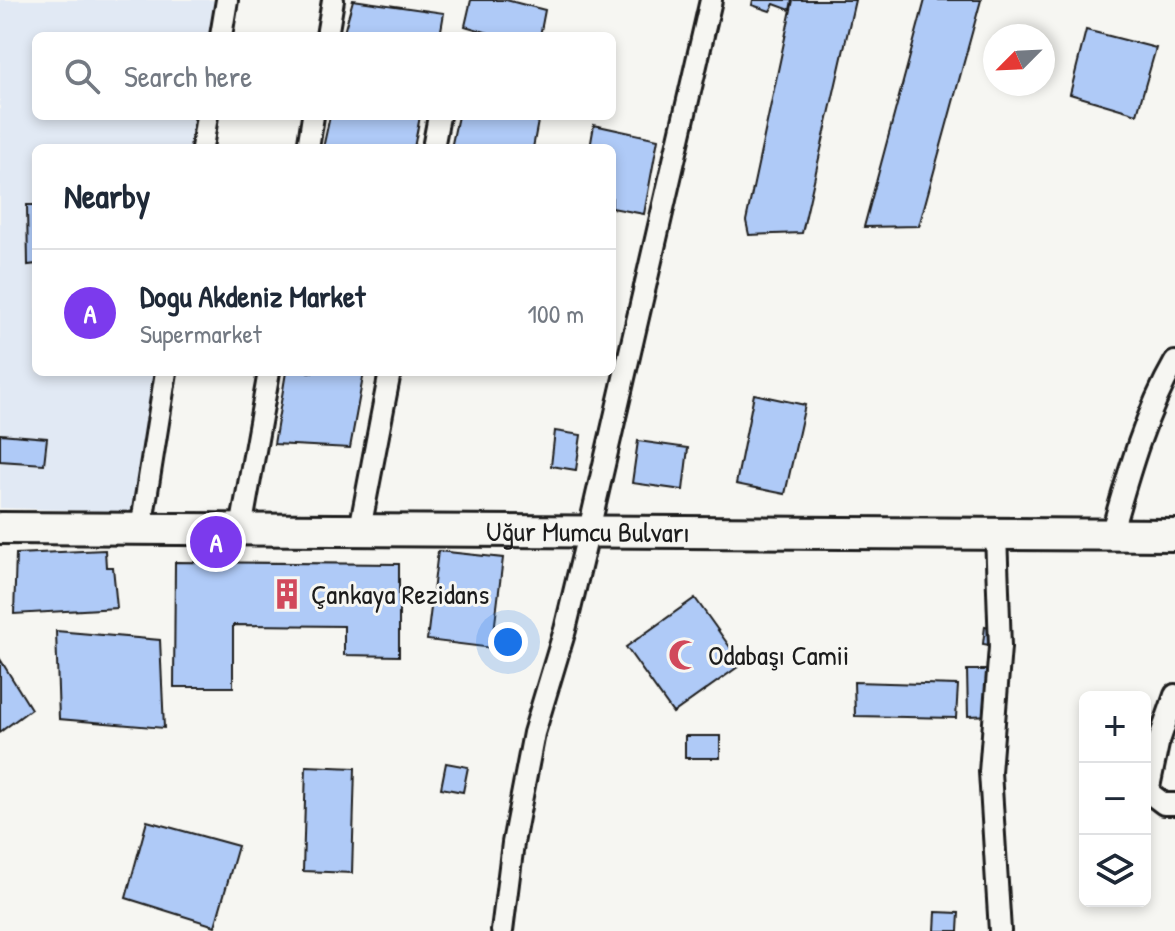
<!DOCTYPE html>
<html lang="en">
<head>
<meta charset="utf-8">
<style>
	:root { --surface:#fff; --page:#f2f2f3; --text:#1f2937; --muted:#747a83; --line:#e0e1e3; --accent:#7c3aed }
	body { margin:0; font-family:"Patrick Hand",sans-serif; background:var(--page); color:var(--text) }
	.controls { position:absolute; right:24px; bottom:24px; display:grid; overflow:hidden; border-radius:12px; box-shadow:0 4px 12px #0003 }
	.controls button { width:72px; height:72px; display:grid; place-items:center; padding:0; border:0; border-bottom:2px solid var(--line); background:var(--surface); color:var(--text); font:40px sans-serif }
	.compass { position:absolute; left:983px; top:24px; width:72px; height:72px; border-radius:50%; background:var(--surface); box-shadow:0 4px 12px #0003; rotate:246deg }
	.you { position:absolute; left:508px; top:642px; width:28px; height:28px; margin:-20px; border:6px solid #fff; border-radius:50%; background:#1a73e8; box-shadow:0 0 0 12px #1a73e833 }
	.badge { display:grid; place-items:center; width:52px; height:52px; border-radius:50%; background:var(--accent); color:#fff; font-size:26px; font-weight:700 }
	.pin { position:absolute; translate:-50% -50%; border:4px solid #fff; box-shadow:0 2px 8px #0006 }
	.list { margin:0; padding:0; list-style:none }
	h2 { display:flex; justify-content:space-between; align-items:center; height:104px; margin:0; padding:0 32px; font-size:34px }
	h2 small { font-size:26px; font-weight:400; color:var(--muted) }
	.list li { display:grid; grid-template-columns:52px 1fr auto; gap:24px; align-items:center; box-sizing:border-box; height:128px; padding:0 32px; border-top:2px solid var(--line) }
	.list b { display:block; font-size:30px; white-space:nowrap }
	.list p { margin:0; font-size:26px; white-space:nowrap; color:var(--muted) }
	.list em { font-size:26px; font-style:normal; color:var(--muted) }
	.icon { flex:none; width:44px; height:44px; fill:none; stroke:currentColor; stroke-width:2; stroke-linecap:round; stroke-linejoin:round }
	.map { position:relative; flex:none; width:1175px; height:931px; overflow:hidden }
	.search { position:absolute; background:var(--surface); box-shadow:0 4px 12px #0003; left:32px; top:32px; width:584px; height:88px; display:flex; align-items:center; gap:20px; box-sizing:border-box; padding:0 28px; border-radius:12px; color:var(--muted); font-size:30px }
	.panel { position:absolute; background:var(--surface); box-shadow:0 4px 12px #0003; left:32px; top:144px; width:584px; height:232px; border-radius:12px }
	.map>svg:first-child { display:block }
	.built { fill:#e1e9f4 }
	.building { fill:#afcaf7; stroke:#1c1c1c; stroke-width:2 }
	.lines { fill:none; stroke-linecap:round; stroke-linejoin:round }
	.street-casing { stroke:#1c1c1c; stroke-width:26 }
	.secondary-casing { stroke:#1c1c1c; stroke-width:36 }
	.street { stroke:#f6f6f2; stroke-width:20 }
	.secondary { stroke:#f6f6f2; stroke-width:30 }
	.labels { text-anchor:middle; dominant-baseline:central; stroke-width:6; stroke-linejoin:round; paint-order:stroke }
	.street-label { font-size:28px; fill:#1c1c1c; stroke:#f6f6f2 }
	.poi-label { font-size:28px; fill:#1c1c1c; stroke:#f6f6f2; text-anchor:start }
</style>
</head>
<body>
<div class="map">
<svg width="1175" height="931" viewBox="0 0 1175 931">
	<rect width="100%" height="100%" fill="#f6f6f2"/>
	<filter id="ink" filterUnits="userSpaceOnUse"><feTurbulence type="fractalNoise" baseFrequency=".0125" numOctaves="2"/><feDisplacementMap in="SourceGraphic" scale="16" xChannelSelector="R" yChannelSelector="G"/><feConvolveMatrix kernelMatrix="1 2 1 2 8 2 1 2 1" color-interpolation-filters="sRGB"/></filter>
	<g filter="url(#ink)">
		<!-- built -->
		<path class="built" d="M0,0H229L222,36H36V116H207L202,148H36V372H160L134,512L0,508Z"/>
		<!-- building -->
		<path class="building" d="M353,0L444,13L440,36H343Z
			M471,0H506L545,10L540,36H499L465,26Z
			M753,0H792L790,10L774,4L770,11L752,5Z
			M793,0H855L802,233L749,235L746,221Z
			M925,0H981L919,226L864,227Z
			M1086,30L1156,48L1137,114L1070,94Z
			M330,116H420L414,148H323Z
			M458,116H539L533,148H451Z
			M594,125L658,139L644,214L612,208V148H590Z
			M27,205H36V264L28,265Z
			M286,372H364L350,448L274,444Z
			M754,394L805,405L785,494L736,484Z
			M555,431L581,435L576,470L551,466Z
			M0,434L47,438L44,464L0,461Z
			M638,441L688,448L683,490L632,483Z
			M105,550L106,567H113L117,608L14,614L16,554Z
			M438,551L503,558L492,648L427,640Z
			M175,562L399,564V656L344,655V626L233,625V687H174Z
			M695,598L742,664L673,713L626,647Z
			M985,626L998,629L996,646L983,644Z
			M56,631L160,640L164,728L59,719Z
			M0,659L31,709L0,732Z
			M967,670H993L995,715L968,716Z
			M854,682L958,685L956,718L855,716Z
			M685,736H720V758H685Z
			M446,763L468,767L463,792L441,788Z
			M306,766L355,768L352,873L303,871Z
			M147,821L238,846L215,926L126,898Z
			M936,912L959,913L958,931H935Z"/>
		<g class="lines">
			<defs>
				<path id="street" d="M221,36L227,0
					M327,36L333,0
					M202,148L207,116
					M308,148L313,116
					M433,148L439,116
					M141,529L166,372
					M241,529L269,372
					M360,529L390,372
					M996,534L1000,647L990,772L1000,931
					M1111,535C1128,475 1144,416 1175,362
					M1175,695L1158,744L1148,792L1164,804H1175
					M502,931L513,843L534,733L565,630L589,530L711,0"/>
				<g id="secondary">
					<path id="s1" d="M0,528L1175,535"/>
				</g>
			</defs>
			<!-- street casing -->
			<use href="#street" class="street-casing"/>
			<!-- secondary casing -->
			<use href="#secondary" class="secondary-casing"/>
			<!-- street -->
			<use href="#street" class="street"/>
			<!-- secondary -->
			<use href="#secondary" class="secondary"/>
		</g>
	</g>
	<!-- icons -->
	<defs>
		<symbol id="building-bare" viewBox="-9 -9 18 18"><path d="M-4-6H4V6H1V3H-1V6H-4ZM-2.5-4.3h1.7v1.8h-1.7ZM.8-4.3h1.7v1.8H.8ZM-2.5-1h1.7V.8h-1.7ZM.8-1h1.7V.8H.8Z" fill="#d1495b" stroke="#f6f6f2" stroke-width="2.5" paint-order="stroke"/></symbol>
		<symbol id="mosque-bare" viewBox="-9 -9 18 18"><path d="M3.5-4.9A6 6 0 1 0 3.5 4.9A5 5 0 1 1 3.5-4.9Z" fill="#d1495b" stroke="#f6f6f2" stroke-width="2.5" paint-order="stroke"/></symbol>
	</defs>
	<g fill-rule="evenodd">
		<use href="#building-bare" x="265" y="572" width="44" height="44"/>
		<use href="#mosque-bare" x="662" y="633" width="44" height="44"/>
	</g>
	<g class="labels">
		<!-- street labels -->
		<g class="street-label">
			<text stroke="none"><textPath href="#s1" startOffset="588">Uğur Mumcu Bulvarı</textPath></text>
		</g>
		<!-- poi labels -->
		<g class="poi-label">
			<text x="311" y="594">Çankaya Rezidans</text>
			<text x="708" y="655">Odabaşı Camii</text>
		</g>
	</g>
</svg>
<div class="controls">
<button>+</button>
<button>−</button>
<button><svg class="icon" aria-label="layers" viewBox="0 0 24 24"><path d="M12 4l9 5-9 5-9-5zM3 14l9 5 9-5"/></svg></button>
</div>
<svg class="compass" viewBox="-18 -18 36 36"><path d="M0-13l5 13h-10z" fill="#e53935"/><path d="M0 13l5-13h-10z" fill="#747a83"/></svg>
<div class="you"></div>
<div class="pin badge" style="left:216px;top:542px">A</div>
<div class="search"><svg class="icon" aria-label="search" viewBox="0 0 24 24"><circle cx="10" cy="10" r="6"/><path d="M15 15l6 6"/></svg>Search here</div>
<section class="panel">
<h2>Nearby<small></small></h2>
<ul class="list">
<li><span class="badge">A</span><div><b>Dogu Akdeniz Market</b><p>Supermarket</p></div><em>100 m</em></li>
</ul>
</section>
</div>
</body>
</html>
